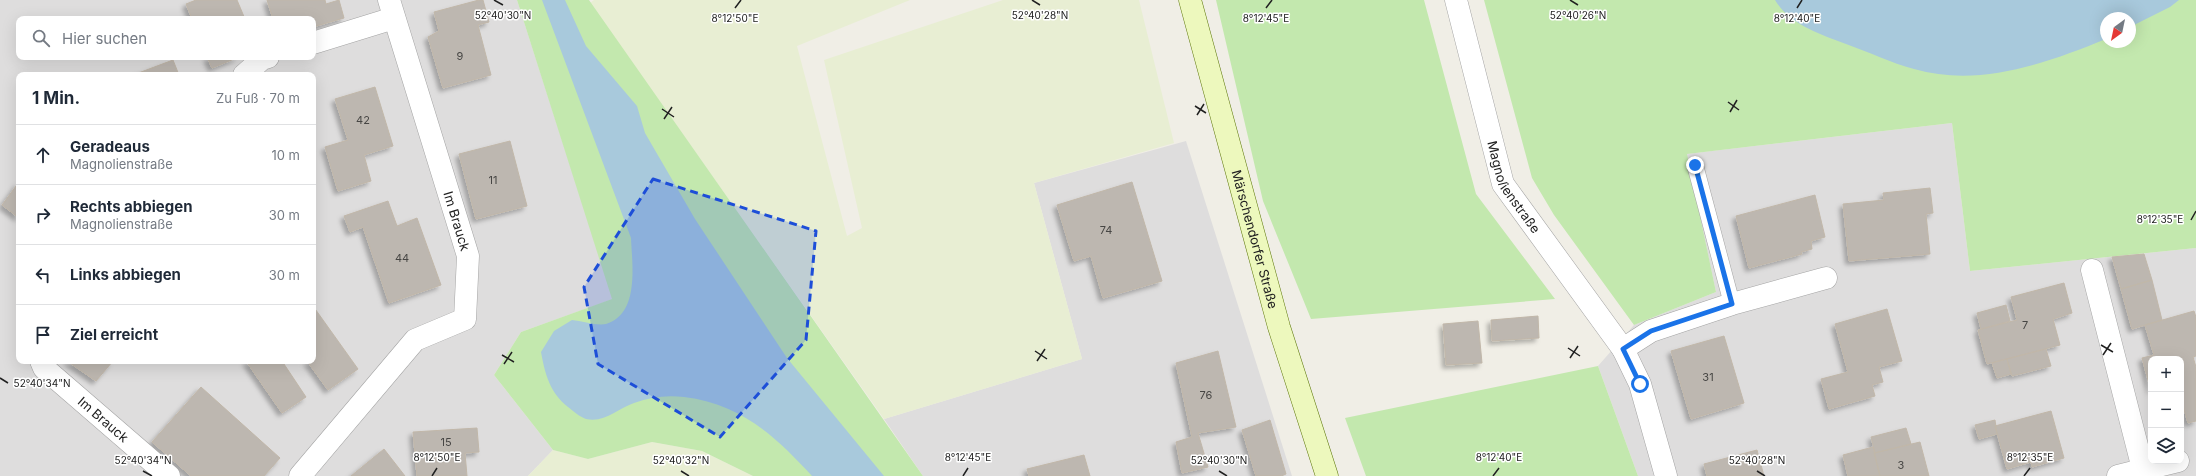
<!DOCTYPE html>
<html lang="de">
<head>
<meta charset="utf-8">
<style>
	:root { --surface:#fff; --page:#f2f2f3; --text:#1f2937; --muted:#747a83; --line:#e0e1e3 }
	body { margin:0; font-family:Inter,sans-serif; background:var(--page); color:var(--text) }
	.controls { position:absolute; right:12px; bottom:12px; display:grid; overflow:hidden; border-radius:8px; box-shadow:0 4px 16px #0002 }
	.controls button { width:36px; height:36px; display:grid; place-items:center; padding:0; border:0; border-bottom:1px solid var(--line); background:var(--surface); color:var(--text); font:20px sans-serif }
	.compass { position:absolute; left:2100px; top:12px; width:36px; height:36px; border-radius:50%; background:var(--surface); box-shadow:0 4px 16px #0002; rotate:213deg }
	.stop { position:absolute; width:12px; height:12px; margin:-9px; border:3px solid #1a73e8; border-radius:50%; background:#fff }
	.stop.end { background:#1a73e8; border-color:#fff; box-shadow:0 1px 4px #0008 }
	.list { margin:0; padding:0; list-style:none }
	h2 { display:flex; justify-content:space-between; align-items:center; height:52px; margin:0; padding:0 16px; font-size:17px }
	h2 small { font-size:13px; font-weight:400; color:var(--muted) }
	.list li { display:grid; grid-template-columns:26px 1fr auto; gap:12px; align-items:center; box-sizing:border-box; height:60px; padding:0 16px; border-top:1px solid var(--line) }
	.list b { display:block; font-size:15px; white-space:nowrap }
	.list p { margin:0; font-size:13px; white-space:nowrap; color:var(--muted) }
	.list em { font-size:13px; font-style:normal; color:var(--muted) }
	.icon { flex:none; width:22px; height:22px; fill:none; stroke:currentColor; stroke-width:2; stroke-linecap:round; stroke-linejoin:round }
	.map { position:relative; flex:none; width:2196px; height:476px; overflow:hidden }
	.search { position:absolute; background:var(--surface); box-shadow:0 4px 16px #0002; left:16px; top:16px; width:300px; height:44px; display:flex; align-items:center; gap:10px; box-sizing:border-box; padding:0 14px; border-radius:8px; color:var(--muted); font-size:15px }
	.panel { position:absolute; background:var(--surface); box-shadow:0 4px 16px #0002; left:16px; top:72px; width:300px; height:292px; border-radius:8px }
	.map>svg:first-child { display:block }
	.residential { fill:#dedddd; fill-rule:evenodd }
	.farmland { fill:#e8eed3 }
	.grass { fill:#c3e8ae; fill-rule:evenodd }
	.water { fill:#a8c9dc }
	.building { fill:#bdb7b0; stroke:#c1b7a9; filter:url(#shadow) }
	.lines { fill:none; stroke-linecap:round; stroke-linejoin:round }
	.lane-casing { stroke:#a4a4a4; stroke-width:17 }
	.street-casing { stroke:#a4a4a4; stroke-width:23 }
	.secondary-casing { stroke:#5b7508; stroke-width:23 }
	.lane { stroke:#fff; stroke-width:16 }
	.street { stroke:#fff; stroke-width:22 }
	.secondary { stroke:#edf8bd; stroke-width:22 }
	.route { stroke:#1a73e8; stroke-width:5 }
	.marked { fill:#1d4ed8; fill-opacity:0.2; stroke:#1d4ed8; stroke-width:3; stroke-dasharray:8 5; stroke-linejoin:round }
	.ticks { fill:none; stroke:#202020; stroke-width:1.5 }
	.labels { text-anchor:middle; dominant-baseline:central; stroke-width:3; stroke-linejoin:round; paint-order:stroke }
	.number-label { font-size:11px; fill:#474644 }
	.street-label { font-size:13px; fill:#202020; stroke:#fff }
	.ticks-label { font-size:10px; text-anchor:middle; fill:#202020; stroke:#fff; stroke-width:3; stroke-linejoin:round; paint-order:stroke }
</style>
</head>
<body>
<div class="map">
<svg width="2196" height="476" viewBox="0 0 2196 476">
	<defs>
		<filter id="shadow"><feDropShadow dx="-3.5" dy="3.5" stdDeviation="2" flood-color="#0004"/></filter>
	</defs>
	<rect width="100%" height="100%" fill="#f0eee6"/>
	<!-- residential -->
	<path class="residential" d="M0,0H517L613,299L521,332L494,375L553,450L528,476H0ZM19,19H313V57H19ZM19,75H313V361H19Z
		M1952,123L1970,271L2196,248V476H1638L1598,366L1634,325L1716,292L1686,154ZM2151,359H2181V461H2151Z
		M1186,141L1292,476H923L884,419L1082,359L1034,183Z"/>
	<!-- farmland -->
	<path class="farmland" d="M594,0H910L797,46L847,236L862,228L824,60L1003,0H1139L1174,143L1034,183L1082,359L884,419L590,3Z
		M652,442L702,451L753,476H528L553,450L588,459Z"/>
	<!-- grass -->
	<path class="grass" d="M517,0H589L923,476H753L702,451L652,442L588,459L553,450L494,375L521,332L612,299Z
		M1216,0H1424L1476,194L1555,299L1311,319L1263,201Z
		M1484,0H2196V248L1970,271L1952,123L1687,154L1716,292L1634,325L1554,215L1532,178ZM2106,18H2130V42H2106Z
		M1598,366L1638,476H1366L1345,418Z"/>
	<!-- water -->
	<path class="water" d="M542,0H565L586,46L637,106L645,133L695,219L787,358L884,476H812C775,436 741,404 684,397C666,395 651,397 634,403C617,409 605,423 586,419C580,417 573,411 568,407C550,393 545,374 541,352L554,331L572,320C582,321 597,326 606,324C640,314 632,264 631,238Z
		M1775,0H2179L2170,7L2130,27V18H2106V39C2047,63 1979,88 1914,69C1891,63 1869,52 1846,44C1820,34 1790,25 1775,0Z"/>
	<!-- building -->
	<path class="building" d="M196,0H237L245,19H192L186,4Z
		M267,0H325L326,4L339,0L344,18L313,27V19H273Z
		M479,0H483L489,22L478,25L491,75L443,88L428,37L439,31L434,12Z
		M207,57H239L212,68Z
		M173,60L179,75H133Z
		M375,87L393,146L364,155L371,181L338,191L325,147L348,140L335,99Z
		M510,141L527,206L476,219L459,154Z
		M19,182V218L2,205Z
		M1132,182L1162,281L1103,298L1091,256L1074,261L1057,205Z
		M1930,188L1933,213L1926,214L1930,254L1849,261L1843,204L1884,200L1883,193Z
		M1815,195L1825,237L1811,241L1812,249L1801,252L1802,254L1749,268L1736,216Z
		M388,201L397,226L417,218L441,285L389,303L363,227L350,232L344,216Z
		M2144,254L2152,280L2121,289L2112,257Z
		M2152,280L2162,320L2132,329L2121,289Z
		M2064,283L2072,313L2053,319L2060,345L1987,364L1978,330L2017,320L2011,297Z
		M2006,305L2010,321L1981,329L1977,313Z
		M313,306L358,369L328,390L307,361H313Z
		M1887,309L1902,361L1879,367L1883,382L1872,385L1875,396L1829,409L1821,379L1848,372L1835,324Z
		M2194,311L2196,317V356L2193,357L2196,367V421L2188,423L2181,399V359H2151V391L2142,358L2154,355L2145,325Z
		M1538,316L1539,338L1492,341L1491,320Z
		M1478,321L1482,363L1446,365L1443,324Z
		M1724,336L1744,403L1691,419L1671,351Z
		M2046,349L2051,366L2012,376L2007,359Z
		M1218,351L1236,427L1198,433L1208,467L1182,473L1176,442L1192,437L1176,363Z
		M2007,359L2011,374L1997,378L1992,363Z
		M67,361H113L96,381Z
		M246,361H282L306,397L282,413Z
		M201,387L280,458L264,476H191L152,442Z
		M2051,411L2064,458L2032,467L2031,462L2007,469L1995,426Z
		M1270,420L1286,474L1281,476H1256L1242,430Z
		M1995,420L1997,434L1979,439L1975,425Z
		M477,428L479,452L465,453L467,476H417L413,432Z
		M1906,428L1911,444L1875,453L1871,437Z
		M1920,442L1929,476H1880L1874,453Z
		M1873,447L1880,476H1848L1843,455Z
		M384,449L405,476H351Z
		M1757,450L1764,476H1707L1704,464Z
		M1084,455L1090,476H1029L1027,469Z"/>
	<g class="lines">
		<defs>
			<path id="lane" d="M1695,165L1732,304"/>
			<g id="street">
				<path id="s1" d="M1456,0L1503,184L1623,349L1640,384L1666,476"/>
				<path d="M313,43L394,18"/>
				<path d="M244,75L262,59L268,57"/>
				<path d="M2092,270L2143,469"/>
				<path d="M1623,349L1651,331L1732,304L1826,278"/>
				<path id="s2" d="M41,361L44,368L169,476"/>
				<path d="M300,476L415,340L465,319L468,256L389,0"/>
				<path d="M2118,476L2178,461"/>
			</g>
			<g id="secondary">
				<path id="s3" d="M1190,0L1279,327L1327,476"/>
			</g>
		</defs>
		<!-- lane casing -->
		<use href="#lane" class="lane-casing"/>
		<!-- street casing -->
		<use href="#street" class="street-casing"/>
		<!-- secondary casing -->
		<use href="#secondary" class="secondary-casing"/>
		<!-- lane -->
		<use href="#lane" class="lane"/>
		<!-- street -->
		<use href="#street" class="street"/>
		<!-- secondary -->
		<use href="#secondary" class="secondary"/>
	</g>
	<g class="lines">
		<!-- route -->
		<path class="route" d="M1640,384L1623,349L1651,331L1732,304L1695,165"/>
	</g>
	<!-- marked area -->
	<path class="marked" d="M653,179L816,231L806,340L720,437L598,364L584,287Z"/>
	<!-- ticks -->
	<path class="ticks" d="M494,0L503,5M1032,0L1040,5M1570,0L1578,5M735,8L741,0M1266,8L1272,0M1797,8L1802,0M1728,102L1739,110M1195,106L1206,113M662,109L674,117M1730,112L1737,100M1197,115L1204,104M664,119L672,107M2191,220L2196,211M2101,345L2113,352M1568,348L1580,356M1035,351L1047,359M502,355L514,362M2103,355L2111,343M1570,358L1578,346M1037,361L1045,349M504,364L512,352M0,378L8,383M143,471L152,476M681,471L689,476M1219,471L1227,476M1757,471L1765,476M432,476L437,468M963,476L968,468M1493,476L1499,468M2024,476L2030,468"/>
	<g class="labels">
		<!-- number labels -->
		<g class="number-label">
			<text x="460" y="56">9</text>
			<text x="363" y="120">42</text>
			<text x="493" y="180">11</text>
			<text x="1106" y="230">74</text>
			<text x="402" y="258">44</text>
			<text x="2025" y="325">7</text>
			<text x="1708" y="377">31</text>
			<text x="1206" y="395">76</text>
			<text x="446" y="442">15</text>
			<text x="1901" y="465">3</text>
		</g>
		<!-- street labels -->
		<g class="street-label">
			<text stroke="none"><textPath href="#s1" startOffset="197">Magnolienstraße</textPath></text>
			<text transform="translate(457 221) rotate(73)">Im Brauck</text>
			<text stroke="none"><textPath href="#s3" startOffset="248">Märschendorfer Straße</textPath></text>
			<text stroke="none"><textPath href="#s2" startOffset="86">Im Brauck</textPath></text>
		</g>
	</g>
	<g class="ticks-label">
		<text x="1578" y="19">52°40'26"N</text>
		<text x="503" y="19">52°40'30"N</text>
		<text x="1040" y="19">52°40'28"N</text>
		<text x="1266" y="22">8°12'45"E</text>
		<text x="1797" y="22">8°12'40"E</text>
		<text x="735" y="22">8°12'50"E</text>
		<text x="2160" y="223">8°12'35"E</text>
		<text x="42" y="387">52°40'34"N</text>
		<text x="437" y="461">8°12'50"E</text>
		<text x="968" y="461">8°12'45"E</text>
		<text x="1499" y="461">8°12'40"E</text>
		<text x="2030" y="461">8°12'35"E</text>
		<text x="143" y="464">52°40'34"N</text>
		<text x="681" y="464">52°40'32"N</text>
		<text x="1219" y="464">52°40'30"N</text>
		<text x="1757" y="464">52°40'28"N</text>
	</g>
</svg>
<div class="controls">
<button>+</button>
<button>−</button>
<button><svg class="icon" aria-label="layers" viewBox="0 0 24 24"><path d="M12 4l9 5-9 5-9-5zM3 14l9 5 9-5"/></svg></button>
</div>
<svg class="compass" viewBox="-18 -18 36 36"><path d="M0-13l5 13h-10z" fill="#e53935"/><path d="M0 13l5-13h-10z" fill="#747a83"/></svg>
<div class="stop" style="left:1640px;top:384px"></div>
<div class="stop end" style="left:1695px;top:165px"></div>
<div class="search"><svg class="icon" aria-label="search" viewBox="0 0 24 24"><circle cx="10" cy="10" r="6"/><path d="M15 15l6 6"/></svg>Hier suchen</div>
<section class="panel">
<h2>1 Min.<small>Zu Fuß · 70 m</small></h2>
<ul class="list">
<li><svg class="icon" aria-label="ahead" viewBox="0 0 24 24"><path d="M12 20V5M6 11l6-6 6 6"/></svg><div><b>Geradeaus</b><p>Magnolienstraße</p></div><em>10 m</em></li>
<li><svg class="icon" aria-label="right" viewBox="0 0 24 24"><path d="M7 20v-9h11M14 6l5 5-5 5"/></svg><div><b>Rechts abbiegen</b><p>Magnolienstraße</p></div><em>30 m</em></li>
<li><svg class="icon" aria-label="left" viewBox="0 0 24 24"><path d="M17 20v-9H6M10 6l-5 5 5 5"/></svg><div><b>Links abbiegen</b></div><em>30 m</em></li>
<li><svg class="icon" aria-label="arrive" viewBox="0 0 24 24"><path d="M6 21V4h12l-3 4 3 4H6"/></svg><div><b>Ziel erreicht</b></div></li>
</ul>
</section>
</div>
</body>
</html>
